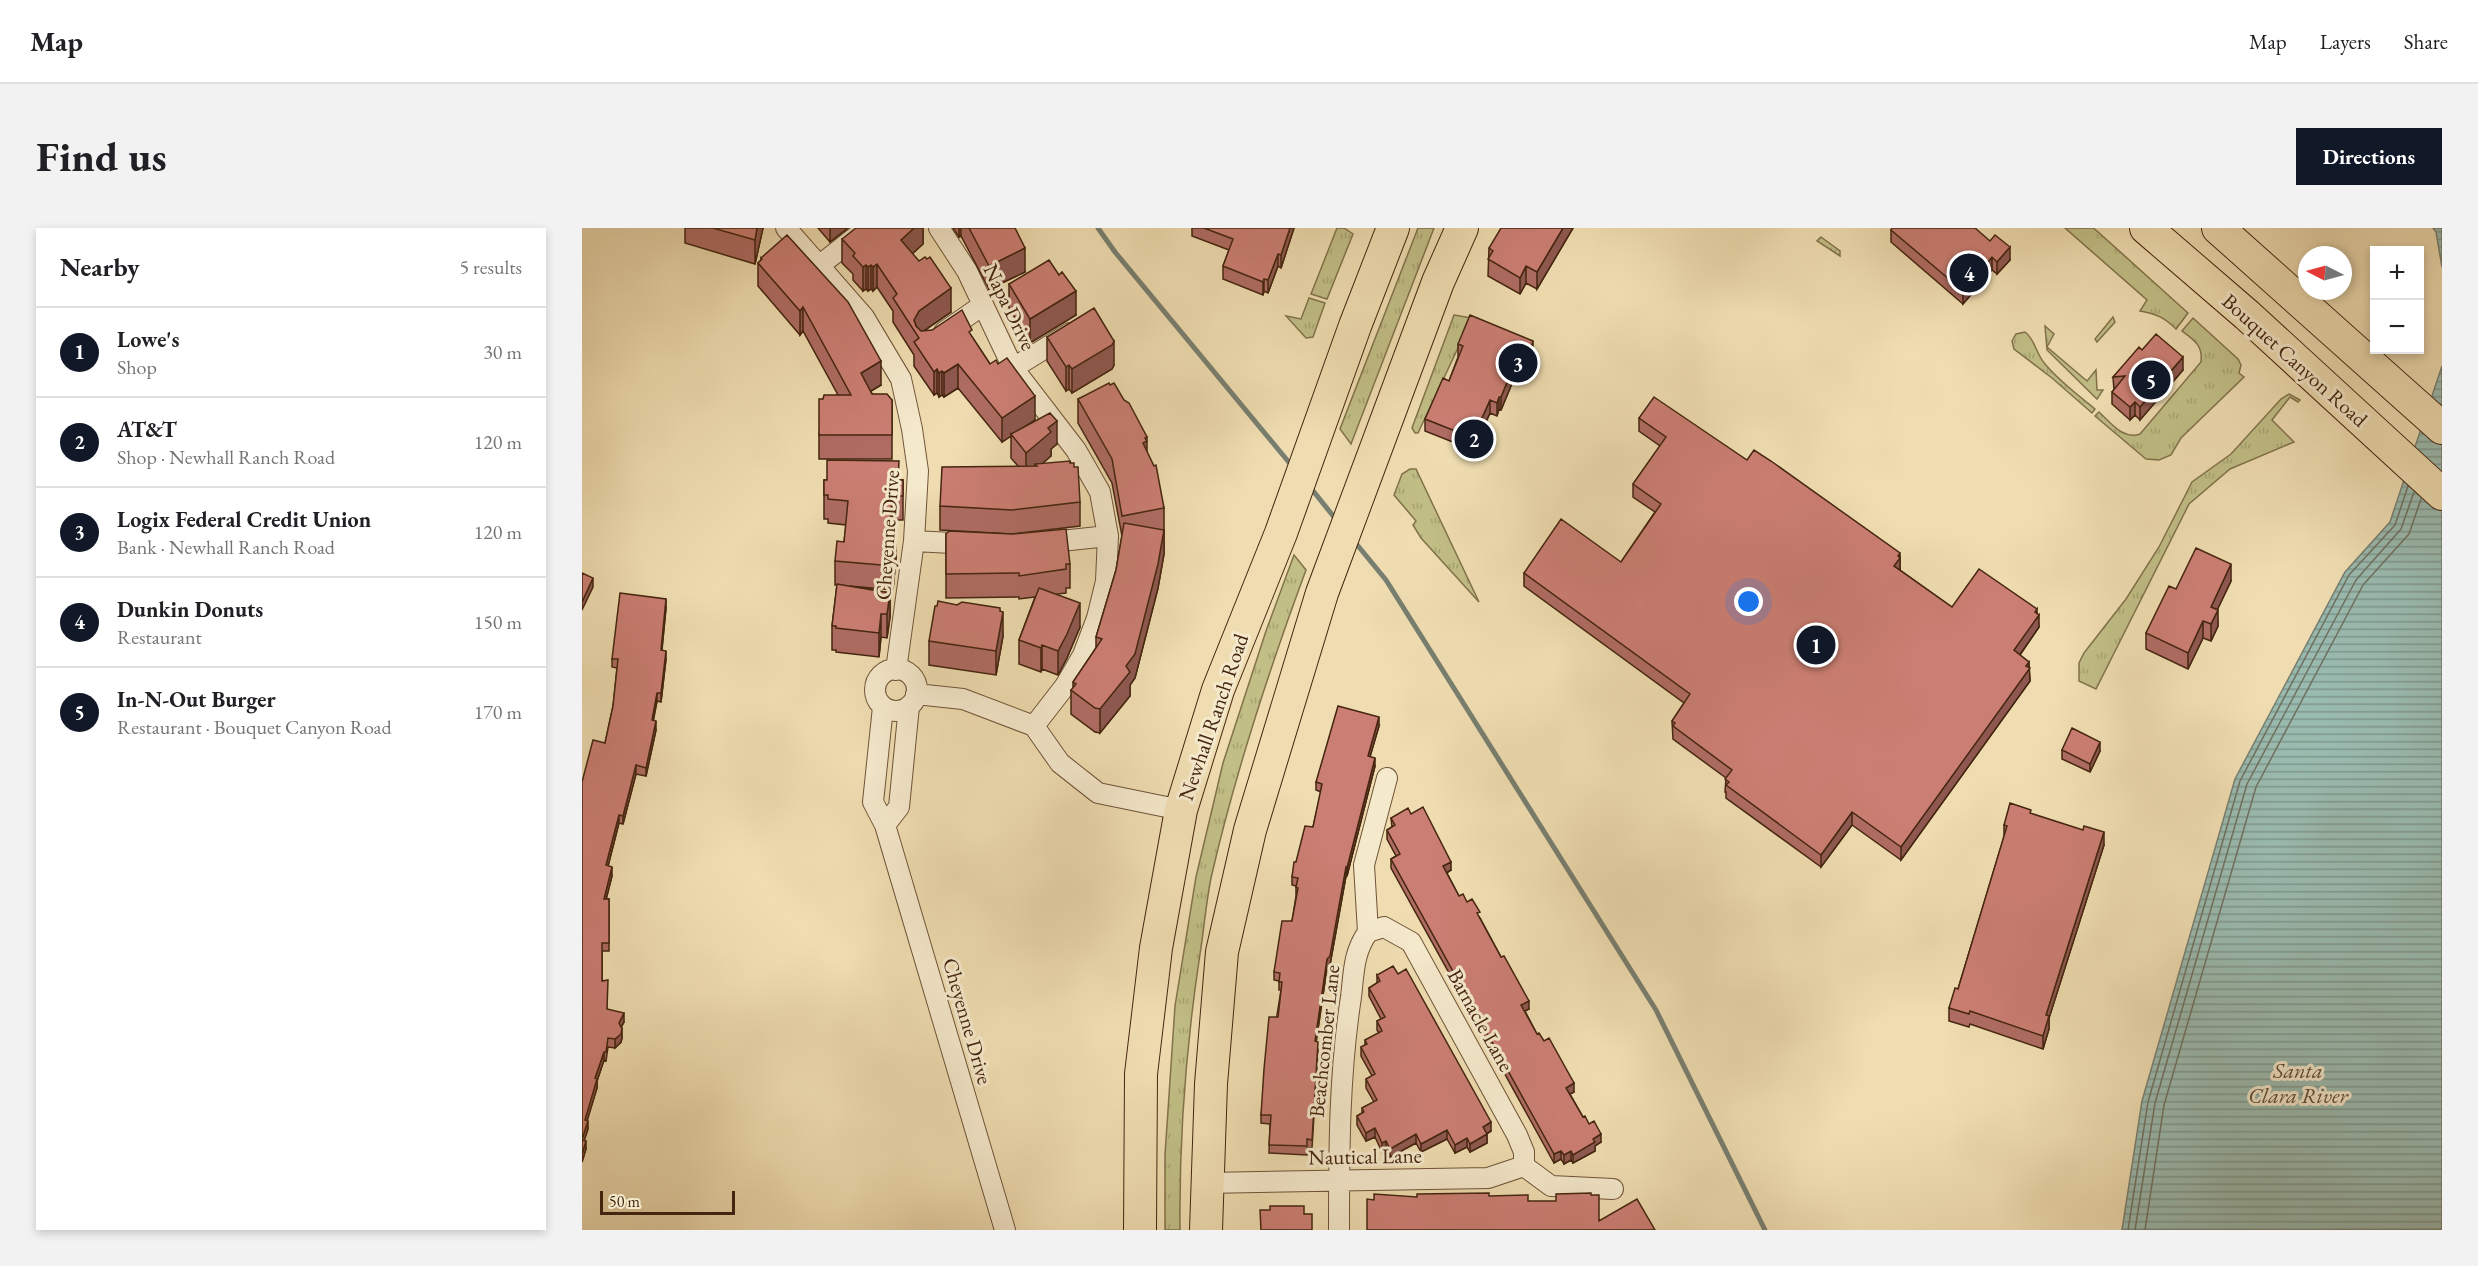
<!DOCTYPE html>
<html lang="en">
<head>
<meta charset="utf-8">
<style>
	:root { --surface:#fff; --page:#f2f2f2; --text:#202124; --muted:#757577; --line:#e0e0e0; --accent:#111827 }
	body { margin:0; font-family:"EB Garamond",serif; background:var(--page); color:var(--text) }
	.controls { position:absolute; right:18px; top:18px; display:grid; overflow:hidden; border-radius:0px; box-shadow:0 3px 9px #0003 }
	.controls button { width:54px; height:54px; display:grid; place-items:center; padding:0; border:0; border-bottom:2px solid var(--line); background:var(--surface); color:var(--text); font:30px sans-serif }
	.compass { position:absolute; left:1716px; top:18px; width:54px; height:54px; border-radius:50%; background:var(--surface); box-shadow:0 3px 9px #0003; rotate:276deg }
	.scale { position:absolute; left:18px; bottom:15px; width:135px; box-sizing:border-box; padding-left:6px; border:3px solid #44250f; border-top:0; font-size:16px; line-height:21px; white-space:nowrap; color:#44250f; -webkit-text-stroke:4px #f5e9cc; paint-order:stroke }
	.you { position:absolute; left:1167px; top:374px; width:21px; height:21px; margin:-15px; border:4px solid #fff; border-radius:50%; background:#1a73e8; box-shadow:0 0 0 9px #1a73e833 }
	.badge { display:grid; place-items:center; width:39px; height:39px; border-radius:50%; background:var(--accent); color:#fff; font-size:20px; font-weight:700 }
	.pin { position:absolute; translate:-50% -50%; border:3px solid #fff; box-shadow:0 2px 6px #0006 }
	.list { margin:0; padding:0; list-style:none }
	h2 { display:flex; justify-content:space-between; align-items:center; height:78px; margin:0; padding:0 24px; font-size:26px }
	h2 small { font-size:20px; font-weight:400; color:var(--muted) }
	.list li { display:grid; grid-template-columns:39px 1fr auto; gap:18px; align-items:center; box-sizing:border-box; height:90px; padding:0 24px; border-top:2px solid var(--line) }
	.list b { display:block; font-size:22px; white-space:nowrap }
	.list p { margin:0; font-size:20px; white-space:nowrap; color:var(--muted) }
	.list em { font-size:20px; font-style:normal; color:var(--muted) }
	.map { position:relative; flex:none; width:1860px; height:1002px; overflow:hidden; border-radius:0px }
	header { display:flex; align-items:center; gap:36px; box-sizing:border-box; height:84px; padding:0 30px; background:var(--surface); border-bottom:2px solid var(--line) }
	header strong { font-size:28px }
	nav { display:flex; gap:33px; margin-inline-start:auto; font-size:21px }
	.intro { display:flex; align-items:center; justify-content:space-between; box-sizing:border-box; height:144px; padding:0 36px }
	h1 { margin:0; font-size:42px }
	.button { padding:15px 27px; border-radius:0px; background:var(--accent); color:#fff; font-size:21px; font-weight:700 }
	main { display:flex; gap:36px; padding:0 36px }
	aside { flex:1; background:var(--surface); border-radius:0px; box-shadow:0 3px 9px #0003 }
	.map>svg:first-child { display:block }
	.grass { fill:url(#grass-tufts); stroke:#82724a; stroke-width:1.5 }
	.water { fill:url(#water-rules); stroke:#787f70; stroke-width:1.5 }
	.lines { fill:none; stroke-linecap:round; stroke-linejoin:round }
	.shore { stroke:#6f7060; stroke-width:1.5 }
	.stream { stroke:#787f70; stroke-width:5 }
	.minor-casing { stroke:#6f5338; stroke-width:22 }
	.primary-casing { stroke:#44250f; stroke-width:34 }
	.minor { stroke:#f5e9cc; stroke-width:20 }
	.primary { stroke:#efddb1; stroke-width:32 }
	.wall { fill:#af6c63; stroke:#44250f; stroke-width:1.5 }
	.shaded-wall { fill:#8e5850; stroke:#44250f; stroke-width:1.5 }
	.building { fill:#cb7e73; stroke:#44250f; stroke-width:1.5 }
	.labels { text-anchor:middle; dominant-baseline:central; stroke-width:6; stroke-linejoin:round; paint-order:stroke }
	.street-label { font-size:21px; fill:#44250f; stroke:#f5e9cc }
	.water-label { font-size:22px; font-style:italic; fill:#5a4a37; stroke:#f5e9cc }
</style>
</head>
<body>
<header>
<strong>Map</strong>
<nav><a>Map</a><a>Layers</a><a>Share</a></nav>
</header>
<div class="intro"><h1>Find us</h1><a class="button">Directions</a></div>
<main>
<aside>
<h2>Nearby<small>5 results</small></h2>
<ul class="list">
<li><span class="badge">1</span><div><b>Lowe's</b><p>Shop</p></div><em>30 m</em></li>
<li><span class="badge">2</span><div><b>AT&amp;T</b><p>Shop · Newhall Ranch Road</p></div><em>120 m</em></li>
<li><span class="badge">3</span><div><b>Logix Federal Credit Union</b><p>Bank · Newhall Ranch Road</p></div><em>120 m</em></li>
<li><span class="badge">4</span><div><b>Dunkin Donuts</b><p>Restaurant</p></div><em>150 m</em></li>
<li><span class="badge">5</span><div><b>In-N-Out Burger</b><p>Restaurant · Bouquet Canyon Road</p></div><em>170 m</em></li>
</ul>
</aside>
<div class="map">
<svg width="1860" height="1002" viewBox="0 0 1860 1002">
	<defs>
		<pattern id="grass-tufts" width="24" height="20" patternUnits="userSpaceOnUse" patternTransform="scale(1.5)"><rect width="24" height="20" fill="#c1be86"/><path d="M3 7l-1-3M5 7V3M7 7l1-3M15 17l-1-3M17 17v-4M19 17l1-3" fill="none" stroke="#a7a372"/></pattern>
		<pattern id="water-rules" width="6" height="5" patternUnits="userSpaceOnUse" patternTransform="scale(1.5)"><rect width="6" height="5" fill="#9abbb0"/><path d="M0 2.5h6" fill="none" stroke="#7f988e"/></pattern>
	</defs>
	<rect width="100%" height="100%" fill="#efddb1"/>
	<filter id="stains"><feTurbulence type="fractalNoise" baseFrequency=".00333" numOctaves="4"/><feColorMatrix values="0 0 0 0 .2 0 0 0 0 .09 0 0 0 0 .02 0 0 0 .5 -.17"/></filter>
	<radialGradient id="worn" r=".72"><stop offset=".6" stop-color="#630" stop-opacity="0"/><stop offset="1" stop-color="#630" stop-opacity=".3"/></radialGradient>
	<!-- grass -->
	<path class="grass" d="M755,0H762L771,6L745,71L729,66Z
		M836,0H852L769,216L758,201Z
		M1483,0H1511L1515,3L1606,85L1594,101C1582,89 1574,86 1558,83L1565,72Z
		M1239,9L1258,23V28L1235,13Z
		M727,70L743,75L731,109L724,110L704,88L719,91Z
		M872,87L890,90L836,205H833L830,200Z
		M1531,89L1533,94L1515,114L1513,111Z
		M1611,90L1656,131L1659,137L1657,145L1662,149L1599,210L1589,227L1577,232L1564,231L1513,188L1517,184C1529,195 1541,212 1558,206L1619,134C1621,117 1612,112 1600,103Z
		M1463,98L1472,106L1465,119L1505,153L1514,142L1515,162H1521L1515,171L1465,122Z
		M1443,104C1453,111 1454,126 1463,136C1477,153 1496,167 1513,181L1510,185L1470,150L1432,121L1430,113L1434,106Z
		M1707,166L1718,172L1716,174L1708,169L1690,192L1712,214L1648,241L1607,276L1514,461L1497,453V435L1502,425L1544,371L1577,319L1610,254L1649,226L1699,171Z
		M828,241H834L897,374L839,310L831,297L834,293L812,267L820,246Z
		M712,327L724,342C687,442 653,545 629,650C624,675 622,701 618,726C604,818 597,909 598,1002H583V927L593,778L614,649L641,535L684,403Z"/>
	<!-- water -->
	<path class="water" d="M1851,0H1860V39L1854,4Z
		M1860,138V1002H1540L1560,873L1653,551L1763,344L1808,294Z"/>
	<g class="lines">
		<!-- shore -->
		<path class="shore" d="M1546,1002L1566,874L1658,553L1767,347L1813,297L1826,258
			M1553,1002L1573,875L1665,556L1774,352L1819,301L1832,264
			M1563,1002L1582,877L1674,559L1781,357L1827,306L1839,271"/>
		<!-- stream -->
		<path class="stream" d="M516,0L533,24L710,238
			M728,259L756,294
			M772,313L804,352L1074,782L1183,1002"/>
		<defs>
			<path id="minor" d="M204,0L282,89L319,151L330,201L336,243L332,313L314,442
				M357,0L385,43L431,140L494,222L518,264L526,308L524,353L515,390L501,427L483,458L452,498
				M238,37L285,0
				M362,104L401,77
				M431,140L488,105
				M332,313L389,316
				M460,315L526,308
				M293 462a21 21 0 1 1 42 0a21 21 0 1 1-42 0Z
				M334,466L381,471L452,498L478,535L516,565L599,582
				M301,479L291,574L303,597L423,1002
				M303,597L317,579L327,478
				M786,704L802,699L829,714L935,907L942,924V938
				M786,704L782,637L805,550
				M942,938L969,958L1031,961
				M624,955L906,950L942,938
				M757,1002C757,924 757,847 769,769C772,745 771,725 786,704"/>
			<path id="primary" d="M1564,0L1665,87L1860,266
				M1636,0L1860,200
				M558,1002L559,846L574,720L599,582L636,462L699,305L773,98L811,0
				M624,1002L629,856L640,724L668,602L740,365L856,54L880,0"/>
		</defs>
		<!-- minor casing -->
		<use href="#minor" class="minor-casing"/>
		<!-- primary casing -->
		<use href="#primary" class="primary-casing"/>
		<!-- minor -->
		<use href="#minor" class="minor"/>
		<!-- primary -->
		<use href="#primary" class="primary"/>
	</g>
	<!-- wall -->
	<path class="wall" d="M103,0H181L173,36L103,15Z
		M236,0H266L248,14Z
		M341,0V16L330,26L369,84L342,103L390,109L408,136L453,192L446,197L475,216L469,221V228L460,236L498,274V298L430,306L358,302V278L436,238L429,230V208L420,214L376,160L362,169L360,167L357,169L355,165L352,167L332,138V127L311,94V83L295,59L291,63L289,61L286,63L284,61L281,63L271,52V46L260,35V11Z
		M371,0H433L443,44L407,61L379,8L377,9Z
		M610,0H712L699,40L696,38L686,65L682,63L681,67L641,51V38L647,22L610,8Z
		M991,0L955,61L944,55L938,66L906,48L907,20Z
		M1309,2L1428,32L1415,46L1410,42L1381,76L1309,14Z
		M179,30L299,157L289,163L290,166L310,172V231H237V207L241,171L256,167L221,103L218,107L176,58V35L179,32Z
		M477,47L494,87L448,115L427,80V56Z
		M465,109L532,137L530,141L490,165L487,161L484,163L465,133Z
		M876,116L951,125L942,153L939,152L938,155L931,153L919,182L917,181L915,188L908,185L891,222L843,203V191L867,153L876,129Z
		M1560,122L1601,142L1558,192L1553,187L1548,192L1530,176V164L1532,162L1531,149Z
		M528,157L565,224L582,280V326L576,360L553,450L548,457V468L518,505L513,504L489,486V462L491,461V454L514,420V409L534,342L540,308L530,255L496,195V171Z
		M1057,190L1165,232L1318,329V342L1370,379L1455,385L1457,399L1438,427L1447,440L1448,453L1319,632L1270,597L1239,639L1144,570V564H1143L1144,550L1091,511L1090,493L1102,475L942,358V345L1039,334L1073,284L1051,269V256L1078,218L1057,203Z
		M242,252H321V292H312V297H310V300L314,329L311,362L268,358L308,365V389L305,410L299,409L297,429L254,424V422H250V398L255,357H253V333L262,314L264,297L246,295V291H242Z
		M364,306L488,336V360H484V365L475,366L498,399L485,430L476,447L460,441L459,444L437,436V412L453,369L437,371V369L364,370Z
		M1649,353L1635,382L1636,398L1629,413L1621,410L1606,441L1564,421V405L1594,361Z
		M84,380L80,422L84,431L79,474L75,473L71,492L74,502L64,548L54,546L41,596L37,595L26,638L30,648L24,671H27V723H20V753L25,781L42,794L39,799L40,810L39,814L33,820L26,819L24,833L22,832L15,853V860L5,892L6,901L2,912L4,921L0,934L23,515L31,478L35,440L30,439V431Z
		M418,383L421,408L414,447L347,437V413Z
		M797,498L788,528L793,538L765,648H764L748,737L745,740L734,814L736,822L730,920H725V927L687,925L688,896L679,895V887L699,762H697V753L692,752V744L710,693L714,668V658L710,657V649L714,634L731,599L739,564L734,562V554Z
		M1480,522L1518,523L1508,544L1480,531Z
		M829,586L869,642L865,645L877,668L885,674L898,690L947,781L943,783L955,806L992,864L988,866L1001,889L1019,914L1013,918V923L991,935L989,932L982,936L979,931L972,935L809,640V631L814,628L805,611V602L810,599L809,590Z
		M1449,586L1522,617L1467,790V801L1461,821L1388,796L1387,799L1367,793V780L1376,761L1422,609V597Z
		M795,747L909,903L905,906V915L888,924L885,919L873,925L865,911L839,924L834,915L808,929L804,921L800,924L793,909L784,913L775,897V888L780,885V880L792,874L784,860V851L790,848L779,828V819L783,817V812L797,805L795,802V793L799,791L787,768V760L795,755Z"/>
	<!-- shaded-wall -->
	<path class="shaded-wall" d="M175,0H181L173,36V12Z
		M248,0H266L248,14Z
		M332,0H341V16L319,36V12Z
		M377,0H379V8L377,9Z
		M708,0H712L699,40V27Z
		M981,0H991L955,61V44Z
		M1428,19V32L1415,46V34Z
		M443,20V44L407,61V38Z
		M696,26V38L686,65V52Z
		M1410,29V42L1381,76V63Z
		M295,36V59L291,63V39Z
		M284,37V61L281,63V39Z
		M289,37V61L286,63V39Z
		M944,38V55L938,66V50Z
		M682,51V63L681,67V54Z
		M369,60V84L337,106L332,92L337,83Z
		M494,63V87L448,115V91Z
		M221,79V103L218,107V83Z
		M532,113V137L530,141L490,165V141Z
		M951,113V125L942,153V141Z
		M1601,129V142L1558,192V179Z
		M299,133V157L279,169V145Z
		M376,136V160L362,169V145Z
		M487,137V161L484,163V139Z
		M931,140V153L919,182V169Z
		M939,140V152L938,155V142Z
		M355,141V165L352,167V144Z
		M360,143V167L357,169V145Z
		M453,168V192L430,207L429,206V208L420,214V190Z
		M917,169V181L915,188V175Z
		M908,172V185L891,222V210Z
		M1553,174V187L1548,192V179Z
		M475,193V216L469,221V228L455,240L453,236V241L444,249V225L466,200Z
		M565,209V233L561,215L563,210Z
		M310,273V297L307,323V299Z
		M582,302V326L576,360L553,450L548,457V468L518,505V481L544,438Z
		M314,305V329L311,362V338Z
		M1318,325V342L1312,338Z
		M1649,336V353L1629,395V379Z
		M11,350V359L0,382V374Z
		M308,365V389L305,410V386Z
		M84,371V380L79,430V422Z
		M498,375V399L485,430L476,447V423Z
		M1455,381V390L1457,387V399L1432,435V422Z
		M1636,382V398L1629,413V396Z
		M421,384V408L414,447V423Z
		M299,386V409L297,429V405Z
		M1621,393V410L1606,441V425Z
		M460,417V441L459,444V420Z
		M84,423V431L79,474V465Z
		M1447,434L1448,453L1319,632V619Z
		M75,465V473L70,501V492Z
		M797,489V498L786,536V528Z
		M74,493V502L64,548V540Z
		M1518,514V523L1508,544V536Z
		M793,530V538L765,648V640Z
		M54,537V546L41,596V588Z
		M1270,584V597L1239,639V627Z
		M37,587V595L24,646V637Z
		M1522,604V617L1467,790V801L1461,821V808L1464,787Z
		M869,634V642L861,647V638Z
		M30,639V648L22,680V671Z
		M764,639V648L748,737L745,740L733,822V813L745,731Z
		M947,773V781L939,785V777Z
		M42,785V794L37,803V795Z
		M40,801V810L39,814L33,820V811Z
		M22,824V832L15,853V860L3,900V892L13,850Z
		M992,855V864L984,868V860Z
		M6,893V901L0,920V911Z
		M909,894V903L901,908V899Z
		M793,900V909L784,913V905Z
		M865,902V911L839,924V916Z
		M834,906V915L808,929V921Z
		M905,906V915L888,924V916Z
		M1019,906V914L1013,918V923L991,935V927L1011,911Z
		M885,910V919L873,925V917Z
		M4,913V921L0,934V926Z
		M804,913V921L800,924V915Z
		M979,923V931L972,935V926Z
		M989,923V932L982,936V927Z"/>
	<!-- building -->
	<path class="building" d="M131,0H175L173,12Z
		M274,0H332L319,12L337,33L343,29L345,31L348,29L369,60L337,83L332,92L334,98L339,103L350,102L380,82L390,102L387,104L408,136L414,132L416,136L425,130L453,168L420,190L376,136L362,145L360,143L357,145L355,141L352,144L332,114L337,110L311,70L315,66L295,36L291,39L289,37L286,39L284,37L281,39L271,28L273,25L260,11Z
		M387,0H433L443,20L407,38Z
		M622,0H708L699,27L696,26L686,52L682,51L681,54L641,38L651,11Z
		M919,0H981L955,44L944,38L938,50L906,31L911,23L907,20Z
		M1310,0H1393L1408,13L1413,7L1428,19L1415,34L1410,29L1381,63L1309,2Z
		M205,7L266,74L299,133L279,145L290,166H305L310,172V207H237V171H241L242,167H269L221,79L218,83L176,35L180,31L179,30Z
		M467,32L477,47L480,44L494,63L448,91L427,56Z
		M512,80L532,113L530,117L490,141L487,137L484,139L465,109Z
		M888,87L951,113L942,141L939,140L938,142L931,140L919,169H917L915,175L908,172L891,210L843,191L861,150L867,153L881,118L876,116Z
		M1574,106L1601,129L1558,179L1553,174L1548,179L1530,164L1543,148L1531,149L1557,119L1560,122Z
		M527,155L528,157L532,155L542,172L547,175L565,209L563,210L565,213L561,215L572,238L574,237L582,280L540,288L530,231L496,171Z
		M1072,169L1165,232L1172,222L1189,233L1318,325L1316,328L1318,330L1312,338L1370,379L1397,341L1455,381L1453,384L1457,387L1432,422L1447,434L1444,438L1448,440L1319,619L1270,584L1239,627L1144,557L1147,554L1143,551L1150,542L1091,498L1093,495L1090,493L1108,466L942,345L979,291L1039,334L1079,276L1051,256L1084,209L1057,190Z
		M468,185L475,193L466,200L469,204L444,225L429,206Z
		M245,232L317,233L316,252H321V268H312V273H310L307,299L311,300L310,305H314L311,338L253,333L255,313L262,314L266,273L246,271V267H242V252H245Z
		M488,233V235H492V239H496L498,274L430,282L358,278L360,239L455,238L453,236Z
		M542,295L582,302L576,336L553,426L544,438L548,444L518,481L513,480L489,462L494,456L491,454L520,411L514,409L534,342Z
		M484,301L488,336H484V341L437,348V345L364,346V306L367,303L430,306Z
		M1614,320L1649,336L1629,379L1636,382L1629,396L1621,393L1606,425L1564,405L1587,358L1594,361Z
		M0,345L11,350L0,374Z
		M255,356L308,365L305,386H299L297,405L254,400V398H250Z
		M457,360L498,375L485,406L476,423L460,417L459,420L437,412Z
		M38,365L84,371L79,422L84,423L79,465H75L70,492L74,493L64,540L54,537L41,588L37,587L24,637L30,639L22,671H27V715H20V753L26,752L25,781L42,785L37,795L40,801L39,806L33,811L26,810L24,824H22L13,850L15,851L3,892L6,893L0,911V554L11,512L23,515L31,478L36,431H30Z
		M356,373L375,377L380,374L418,380V383L421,384L414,423L347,413L353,378H355Z
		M756,478L797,489L786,528L793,530L765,640L764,639L748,728L745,731L733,813L736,814L730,912L725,911V918L687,917L689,887H679L682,841L687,789H696L700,754H697L698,745L692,744L700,693H710L716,660L714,659L716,650L710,649L712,634H714L723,598L731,599L740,556L734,554Z
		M1490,500L1518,514L1508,536L1480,522Z
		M1428,575L1449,582L1448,585L1501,602L1502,598L1522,604L1464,787L1467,788L1461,808L1388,783L1387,786L1367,780L1373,760L1376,761L1425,598L1422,597Z
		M841,579L869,634L861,638L877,668L881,666L885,674L890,671L898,684L895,685L919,729L922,728L947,773L939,777L955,806L957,805L962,813L967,810L992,855L984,860L1001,889L1003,888L1007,896L1012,893L1019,906L1011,911L1013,914L991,927L989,923L982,927L979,923L972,926L809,631L818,626L805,602L813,597L809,590L826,580L829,586Z
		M811,738L816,746L824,741L909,894L901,899L905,906L888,916L885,910L873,917L865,902L839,916L834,906L808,921L804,913L800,915L793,900L784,905L775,888L782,884L780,880L795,872L784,851L793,846L779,819L785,816L783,812L800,803L795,793L803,789L787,760L798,753L795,747Z
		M0,912L4,913L0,926Z
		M907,965V968L946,967V973H974V966L1009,965V967H1017V993L1055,971L1073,1002H785V971L792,972V966L835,969V966Z
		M688,978H722V986H730V1002H679L678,982H688Z"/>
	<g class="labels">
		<!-- street labels -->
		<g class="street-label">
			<text transform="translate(428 79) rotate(64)">Napa Drive</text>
			<text transform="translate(1713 132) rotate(42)">Bouquet Canyon Road</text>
			<text transform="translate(305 307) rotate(-86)">Cheyenne Drive</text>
			<text transform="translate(631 489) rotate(-71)">Newhall Ranch Road</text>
			<text transform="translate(899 792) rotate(61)">Barnacle Lane</text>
			<text transform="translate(386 793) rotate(74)">Cheyenne Drive</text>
			<text transform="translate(742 813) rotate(-84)">Beachcomber Lane</text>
			<text transform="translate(783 928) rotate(-1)">Nautical Lane</text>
		</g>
		<!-- water labels -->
		<g class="water-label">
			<text x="1716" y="842">Santa<tspan x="1716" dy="25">Clara River</tspan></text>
		</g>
	</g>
	<rect width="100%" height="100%" filter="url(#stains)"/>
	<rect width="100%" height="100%" fill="url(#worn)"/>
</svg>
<div class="controls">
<button>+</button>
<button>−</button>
</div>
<svg class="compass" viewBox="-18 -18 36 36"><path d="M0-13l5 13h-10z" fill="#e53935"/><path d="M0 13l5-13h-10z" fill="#757577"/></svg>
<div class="scale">50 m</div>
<div class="you"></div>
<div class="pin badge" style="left:1234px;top:417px">1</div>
<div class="pin badge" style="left:892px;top:211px">2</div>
<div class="pin badge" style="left:936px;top:135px">3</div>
<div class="pin badge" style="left:1387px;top:45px">4</div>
<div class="pin badge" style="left:1569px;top:152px">5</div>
</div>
</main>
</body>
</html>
